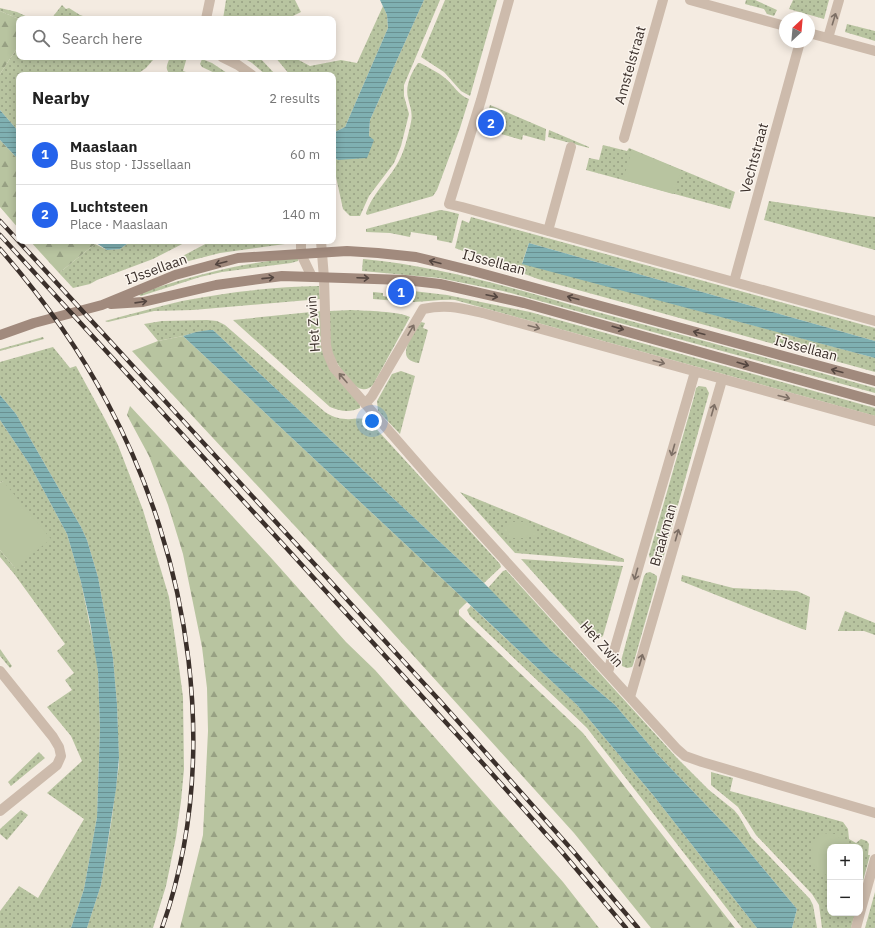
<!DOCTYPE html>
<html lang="en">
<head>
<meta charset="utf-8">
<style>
	:root { --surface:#fff; --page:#f6f6f6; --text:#222; --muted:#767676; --line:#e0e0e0; --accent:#2563eb }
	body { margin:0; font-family:"IBM Plex Sans",sans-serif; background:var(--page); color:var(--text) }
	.controls { position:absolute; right:12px; bottom:12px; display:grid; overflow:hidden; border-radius:8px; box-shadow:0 2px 10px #0003 }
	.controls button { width:36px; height:36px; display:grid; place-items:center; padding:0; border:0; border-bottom:1px solid var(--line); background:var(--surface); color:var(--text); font:20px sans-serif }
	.compass { position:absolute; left:779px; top:12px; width:36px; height:36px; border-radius:50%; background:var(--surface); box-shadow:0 2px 10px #0003; rotate:26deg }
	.you { position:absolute; left:372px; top:421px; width:14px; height:14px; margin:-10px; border:3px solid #fff; border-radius:50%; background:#1a73e8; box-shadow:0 0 0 6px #1a73e833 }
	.badge { display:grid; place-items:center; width:26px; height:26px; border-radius:50%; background:var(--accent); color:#fff; font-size:13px; font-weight:700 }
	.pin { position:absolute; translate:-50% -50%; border:2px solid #fff; box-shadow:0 1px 4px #0006 }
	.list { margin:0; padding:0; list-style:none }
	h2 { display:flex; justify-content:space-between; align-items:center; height:52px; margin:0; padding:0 16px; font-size:17px }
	h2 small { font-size:13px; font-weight:400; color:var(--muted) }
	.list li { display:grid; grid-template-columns:26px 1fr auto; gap:12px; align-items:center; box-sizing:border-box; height:60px; padding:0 16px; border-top:1px solid var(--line) }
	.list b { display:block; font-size:15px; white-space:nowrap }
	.list p { margin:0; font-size:13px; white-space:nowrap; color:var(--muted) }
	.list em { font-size:13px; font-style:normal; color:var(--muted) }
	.icon { flex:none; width:22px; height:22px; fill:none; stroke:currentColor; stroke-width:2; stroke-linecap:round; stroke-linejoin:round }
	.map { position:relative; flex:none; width:875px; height:928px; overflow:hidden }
	.search { position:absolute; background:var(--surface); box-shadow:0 2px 10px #0003; left:16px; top:16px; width:320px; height:44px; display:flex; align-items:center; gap:10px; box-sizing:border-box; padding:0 14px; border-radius:8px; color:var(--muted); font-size:15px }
	.panel { position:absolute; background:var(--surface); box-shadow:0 2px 10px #0003; left:16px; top:72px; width:320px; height:172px; border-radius:8px }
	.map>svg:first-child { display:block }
	.grass { fill:url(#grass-dots) }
	.forest { fill:url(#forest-firs) }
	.green { fill:#b8c4a0 }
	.water { fill:url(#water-rules) }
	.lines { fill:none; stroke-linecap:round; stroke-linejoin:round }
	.street { stroke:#cdbbac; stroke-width:10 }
	.secondary { stroke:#a18a7d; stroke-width:10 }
	.rail-casing { stroke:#3b302b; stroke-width:4.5 }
	.rail { stroke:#fbf5ee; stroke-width:3; stroke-dasharray:9; stroke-linecap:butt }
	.oneway { stroke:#7d6f65 }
	.oneway2 { stroke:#544640 }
	.labels { text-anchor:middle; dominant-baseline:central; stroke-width:3; stroke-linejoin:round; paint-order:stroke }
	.street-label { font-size:14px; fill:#3b302b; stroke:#fbf5ee }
</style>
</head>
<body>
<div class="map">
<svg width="875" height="928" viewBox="0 0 875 928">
	<defs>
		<pattern id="grass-dots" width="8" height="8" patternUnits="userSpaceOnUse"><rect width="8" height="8" fill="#b8c4a0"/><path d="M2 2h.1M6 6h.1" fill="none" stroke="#97a083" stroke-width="1.8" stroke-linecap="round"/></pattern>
		<pattern id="forest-firs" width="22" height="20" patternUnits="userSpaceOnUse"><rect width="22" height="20" fill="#b8c4a0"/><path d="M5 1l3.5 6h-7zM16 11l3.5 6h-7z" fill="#97a083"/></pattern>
		<pattern id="water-rules" width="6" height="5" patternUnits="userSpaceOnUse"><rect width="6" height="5" fill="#7fb0b2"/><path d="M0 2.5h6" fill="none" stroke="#699091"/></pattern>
	</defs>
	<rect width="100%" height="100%" fill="#f4ebe1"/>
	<!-- grass -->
	<path class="grass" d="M226,0H295L301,12L287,19H223Z
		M424,0H440L404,85V96L409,114L401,146L394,163L369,196L360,216H350L343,209L336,177L333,169V157L338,160L369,137L370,120Z
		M445,0H497L470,96L461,91L444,72L421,57Z
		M746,0H755L777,10L774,16L767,14L764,9L745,4Z
		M793,0H829L824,19L789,9Z
		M62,5L66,9L69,8L80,15L92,19H51Z
		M383,6L387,15L388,28L345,127L333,133V75H290L275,57H293L310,66L341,60L357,63Z
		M0,8L17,12L32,19H19L0,11Z
		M847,24L875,31V41L845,32Z
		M19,45V57H152L153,60L146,68L136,75H19V132L0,110V74Z
		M170,57H176L183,59L184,57H187L183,71L195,75H171C164,68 167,66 170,57Z
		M242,57H259L276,75H266L252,63Z
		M202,59L212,63L230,75H219L202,67L200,64Z
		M418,63H420C429,68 438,72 445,78C454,85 458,95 469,99L460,128L437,190L433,196L367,215L366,213C372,195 386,182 396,166C404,154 408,136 411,122C413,113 410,107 408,98C405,86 411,73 418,63Z
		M490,105L546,129L545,141L523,135L522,140L483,129Z
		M549,130L589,147V148L548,137Z
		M603,145L627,151L629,148L735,192L730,209L586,170L589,158L599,160Z
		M769,201L875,217V250L764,220Z
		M440,210L447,211L459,214L452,243L437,240V236L411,232L410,237L390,233L366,232V229Z
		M471,217L875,328V341L529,243L522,263L875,358V372L538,279L455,248L462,220L469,223Z
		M131,241H188L153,259L97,280L90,284L73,288L59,273L95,244L107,250L120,249Z
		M211,241H287L285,244L220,253L181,263L158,271V269Z
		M286,259H298V261L291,263L222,272L200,277L141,296L139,295V293C188,277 235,264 286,259Z
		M363,259C439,266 513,288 586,309C683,335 779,361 875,388V393L503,291L439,278L362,271Z
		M319,286L320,299L193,310L154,311L108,322L105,321C131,314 156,307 182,301C227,292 273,287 319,286Z
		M413,291L447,295L530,312L875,408V416L455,300C442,299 427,302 413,302Z
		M373,292L383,293V296L409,300V302L373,299Z
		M352,310C366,311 398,311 410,317L373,385C370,388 366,390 362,389C351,388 332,358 331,348C329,336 330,323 330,311Z
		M321,311L322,341L360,405V408C350,413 339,411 330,407L233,320Z
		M207,320L217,321L225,325L325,412C331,416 338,419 346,419C355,420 362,416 370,422L500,564L501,567L484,583L213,330L196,332L183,336L158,341L144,324L162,321Z
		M421,322L425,323L423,328L428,330L419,363C392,360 414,333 421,322Z
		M43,337L44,339L0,351V349Z
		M53,347L70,368L76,366L106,421L118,445L143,510L169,597L177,652L183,697L184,769L181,801L176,837L166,886L153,928H87L101,885L112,817L119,764L117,704L113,658L98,577L87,540L81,527L16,414L0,395V362Z
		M401,371L415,376L400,434L378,411L377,401L392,374Z
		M699,386L706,387L709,393L663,559L661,561C656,563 650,561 649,555L694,397L696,388Z
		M0,420L30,465L67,534L81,582L96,655L98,672L100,728L97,817L84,889L71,928H0V911L19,886L38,898L84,819L47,793L82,761L71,736L47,707L72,690L65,680L74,673L57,651L65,644L15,575L0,557V550L15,568L3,481L0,483Z
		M460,492L624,559V562L515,553Z
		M521,559L623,566L603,636L600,638H592Z
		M506,570L677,758L709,790L734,810L739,816L751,837L810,899L813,905L817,928H792L797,909L737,837L657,754L615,705L551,651L488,588L503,571Z
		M650,572L654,574L657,576V580L633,665L632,667L627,668L622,666L621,661L644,576L646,573Z
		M682,575L733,588L797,591L810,597L806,630L802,629L681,581Z
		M471,606L577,705L653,795L757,928H742L587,728L470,616L467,610Z
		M845,611L875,623V635L864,631H838Z
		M0,649L12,666L10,668L0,656Z
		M39,752L45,758L11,786L8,782Z
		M711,772L733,778L730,791L843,822L848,829L849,839L856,843L861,839L867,841L869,844L868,855H870L860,892V847H830V913H855L851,928H822L819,905L812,894L756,835L738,807L711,785Z
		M21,810L28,815L7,840L0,834V829Z
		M875,892V928H865Z"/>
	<!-- forest -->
	<path class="forest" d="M0,11L19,19V45L0,74Z
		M0,140L19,160V229L0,207Z
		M30,241H93L95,244L59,273Z
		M183,336L467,602L459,610V615L583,733L735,928H651L574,833L334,568L132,351L158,341Z
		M130,406L273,560L346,642L375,670L563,882L599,928H180L203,835L208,731L207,688L202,647L183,554L168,505L149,456L127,415Z"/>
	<!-- green -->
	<path class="green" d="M632,150L681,170L673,194L623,180Z
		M3,481L51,539L15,568L0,550V483Z
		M511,522H523L531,527H535V535H528L526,538H508L501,531Z
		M820,833L835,834L850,847H830V876L826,875L812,863V844Z"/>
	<!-- water -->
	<path class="water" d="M380,0H424L370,120L369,136L374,140L367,158L338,160L333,157V133L345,127L388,28L387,15Z
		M0,110L19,132V160L0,140Z
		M93,241H131L120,249L107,250Z
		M529,243L875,341V358L522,264Z
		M209,330H213L484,583L551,651L615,705L657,754L737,837L797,909L792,928H757L653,795L577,705L183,336L196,332Z
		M0,395L16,414L81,527L87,540L98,577L113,658L117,704L119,758L116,789L101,885L87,928H71L84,889L97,817L100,728L98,672L90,622L81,582L67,534L30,465L0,420Z"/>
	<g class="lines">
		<!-- street -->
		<path class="street" d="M509,0L481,100L449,204L462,207L875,321
			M690,0L785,26
			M206,19L210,0
			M809,33L875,51
			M828,38L839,0
			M222,57L238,65L252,75
			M624,138L663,0
			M548,231L571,147
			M301,241V254L312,277
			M321,241L324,278L326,345L328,354L334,368L430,478L677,749L685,756L702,762L875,813
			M734,282L800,42
			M365,404L372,396L423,309C447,304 460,308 483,313L875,421
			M0,671L53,737L59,747L61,756L57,765L0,811
			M608,672L695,372
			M630,697L722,380
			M860,913L875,859
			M856,928L860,913"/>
		<!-- secondary -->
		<path class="secondary" d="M111,304L143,302L216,285L282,276L405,280L440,284L524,303L875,401
			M0,335L34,323L102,305L175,275L238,258L347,251L378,253L416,257L473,271L875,381"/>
		<defs>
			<path id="rail" d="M0,221L440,701L573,851L638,928
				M0,235L461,739L562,852L626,928
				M0,249C41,296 78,347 107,402C191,558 222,759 162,928"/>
		</defs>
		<!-- rail casing -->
		<use href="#rail" class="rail-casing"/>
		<!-- rail -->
		<use href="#rail" class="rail"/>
	</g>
	<!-- one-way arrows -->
	<defs><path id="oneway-shaft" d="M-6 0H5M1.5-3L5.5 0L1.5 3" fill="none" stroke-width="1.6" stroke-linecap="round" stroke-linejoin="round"/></defs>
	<g class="oneway">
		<use href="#oneway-shaft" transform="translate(834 19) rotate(-73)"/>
		<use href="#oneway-shaft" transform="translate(534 327) rotate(15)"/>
		<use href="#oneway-shaft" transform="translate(411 330) rotate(-60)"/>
		<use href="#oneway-shaft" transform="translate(659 362) rotate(15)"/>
		<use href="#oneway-shaft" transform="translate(343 378) rotate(-131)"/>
		<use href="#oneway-shaft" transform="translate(784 397) rotate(15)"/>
		<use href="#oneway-shaft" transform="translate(713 410) rotate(-74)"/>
		<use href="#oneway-shaft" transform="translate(673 450) rotate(106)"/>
		<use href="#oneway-shaft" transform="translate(677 535) rotate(-74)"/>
		<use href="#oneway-shaft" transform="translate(636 574) rotate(106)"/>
		<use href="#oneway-shaft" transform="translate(641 660) rotate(-74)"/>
	</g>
	<g class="oneway2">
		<use href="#oneway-shaft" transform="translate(435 262) rotate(-166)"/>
		<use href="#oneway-shaft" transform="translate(221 263) rotate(165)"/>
		<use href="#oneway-shaft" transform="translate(268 278) rotate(-6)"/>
		<use href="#oneway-shaft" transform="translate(363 278) rotate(2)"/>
		<use href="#oneway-shaft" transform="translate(492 296) rotate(12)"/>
		<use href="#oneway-shaft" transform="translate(573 298) rotate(-165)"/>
		<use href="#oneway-shaft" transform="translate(141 302) rotate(-8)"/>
		<use href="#oneway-shaft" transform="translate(618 328) rotate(16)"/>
		<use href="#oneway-shaft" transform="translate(699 333) rotate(-165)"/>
		<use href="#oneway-shaft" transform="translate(743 364) rotate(16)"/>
		<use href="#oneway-shaft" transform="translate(837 371) rotate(-165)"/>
	</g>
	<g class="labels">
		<!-- street labels -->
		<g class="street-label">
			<text transform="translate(630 65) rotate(-74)">Amstelstraat</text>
			<text transform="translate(754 158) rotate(-75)">Vechtstraat</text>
			<text transform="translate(494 262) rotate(15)">IJssellaan</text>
			<text transform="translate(156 269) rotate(-20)">IJssellaan</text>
			<text transform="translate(313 324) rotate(-94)">Het Zwin</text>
			<text transform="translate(806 348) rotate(15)">IJssellaan</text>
			<text transform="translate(663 535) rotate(-74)">Braakman</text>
			<text transform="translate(602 644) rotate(48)">Het Zwin</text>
		</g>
	</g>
</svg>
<div class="controls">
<button>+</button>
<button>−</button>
</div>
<svg class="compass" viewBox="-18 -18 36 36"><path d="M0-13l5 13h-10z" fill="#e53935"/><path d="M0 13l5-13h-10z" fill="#767676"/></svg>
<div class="you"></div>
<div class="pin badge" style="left:401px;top:292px">1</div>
<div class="pin badge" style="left:491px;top:123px">2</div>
<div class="search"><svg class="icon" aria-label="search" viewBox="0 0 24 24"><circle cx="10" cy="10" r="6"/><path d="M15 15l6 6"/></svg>Search here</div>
<section class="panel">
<h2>Nearby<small>2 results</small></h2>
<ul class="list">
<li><span class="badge">1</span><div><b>Maaslaan</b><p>Bus stop · IJssellaan</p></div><em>60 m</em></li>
<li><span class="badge">2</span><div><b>Luchtsteen</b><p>Place · Maaslaan</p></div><em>140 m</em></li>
</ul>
</section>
</div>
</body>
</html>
